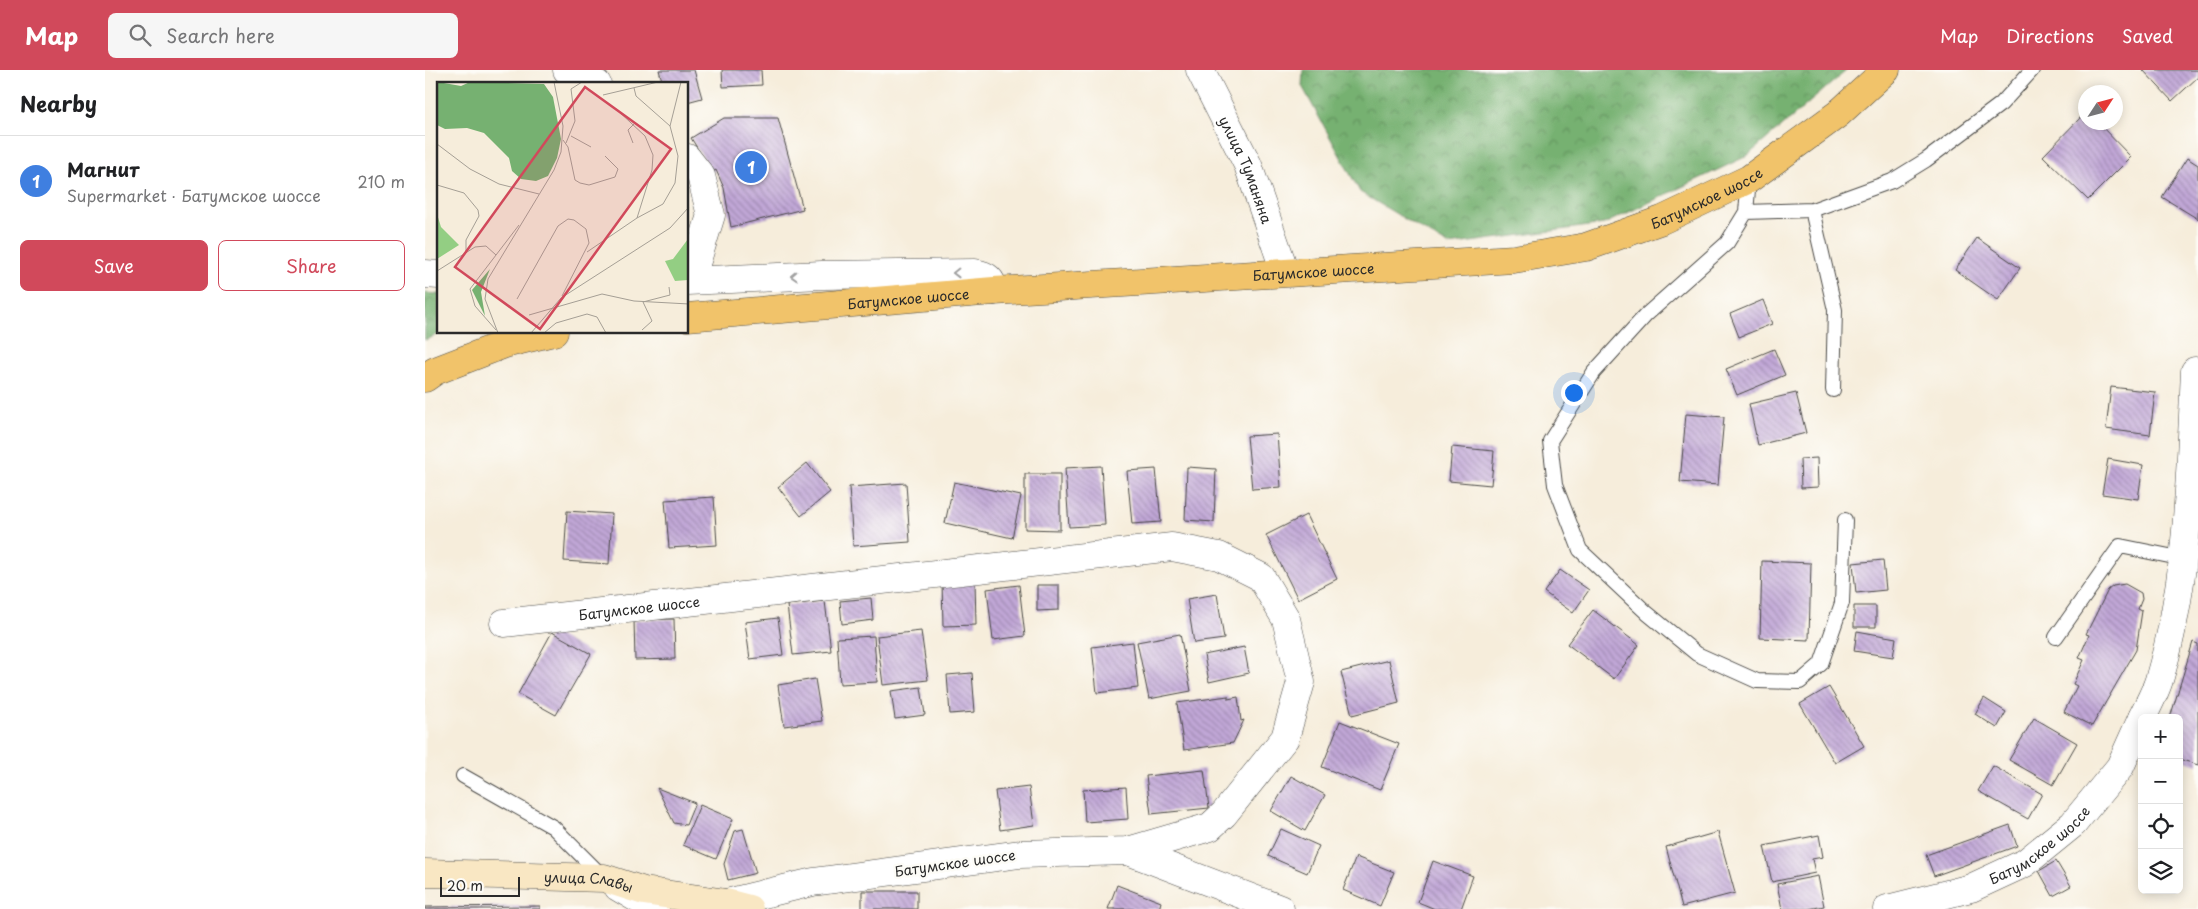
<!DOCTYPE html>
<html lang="en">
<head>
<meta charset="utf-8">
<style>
	:root { --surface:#fff; --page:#f6f6f6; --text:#202124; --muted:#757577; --line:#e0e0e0; --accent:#d1495b }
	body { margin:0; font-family:"Playpen Sans",sans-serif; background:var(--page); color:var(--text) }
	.controls { position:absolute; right:15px; bottom:15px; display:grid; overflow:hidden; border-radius:8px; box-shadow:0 2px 12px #0003 }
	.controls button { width:45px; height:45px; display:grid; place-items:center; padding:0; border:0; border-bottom:1px solid var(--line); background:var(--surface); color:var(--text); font:25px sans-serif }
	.compass { position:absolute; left:1653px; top:15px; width:45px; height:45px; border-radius:50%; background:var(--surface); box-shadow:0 2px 12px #0003; rotate:54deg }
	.scale { position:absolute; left:15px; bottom:12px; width:80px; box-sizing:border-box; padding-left:5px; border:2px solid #2b2b2b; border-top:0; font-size:14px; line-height:18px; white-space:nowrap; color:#2b2b2b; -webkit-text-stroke:4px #fdfcf7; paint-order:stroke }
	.you { position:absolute; left:1148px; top:322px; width:18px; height:18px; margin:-12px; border:4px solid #fff; border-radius:50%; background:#1a73e8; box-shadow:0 0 0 8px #1a73e833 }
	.badge { display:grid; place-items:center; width:32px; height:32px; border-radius:50%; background:var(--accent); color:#fff; font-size:16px; font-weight:700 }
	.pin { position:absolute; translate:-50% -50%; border:2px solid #fff; box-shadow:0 1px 5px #0006 }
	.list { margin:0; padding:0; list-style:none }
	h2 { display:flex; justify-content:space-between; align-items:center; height:65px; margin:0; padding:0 20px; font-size:21px }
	h2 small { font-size:16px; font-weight:400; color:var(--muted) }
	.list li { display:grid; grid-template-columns:32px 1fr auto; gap:15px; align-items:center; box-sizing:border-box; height:90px; padding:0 20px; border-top:1px solid var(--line) }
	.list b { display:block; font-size:19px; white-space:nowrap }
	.list p { margin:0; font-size:16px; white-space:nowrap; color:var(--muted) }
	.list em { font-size:16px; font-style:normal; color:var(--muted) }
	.actions { display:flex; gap:10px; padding:15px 20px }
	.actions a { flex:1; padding:11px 0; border:1px solid var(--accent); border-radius:8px; text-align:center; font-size:18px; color:var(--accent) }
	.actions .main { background:var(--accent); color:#fff }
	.icon { flex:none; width:28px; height:28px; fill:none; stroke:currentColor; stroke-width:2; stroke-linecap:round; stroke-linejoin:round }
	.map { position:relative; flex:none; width:1773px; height:839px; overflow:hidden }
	header { display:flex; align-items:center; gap:30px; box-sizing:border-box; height:70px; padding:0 25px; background:var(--accent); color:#fff }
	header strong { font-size:24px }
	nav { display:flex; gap:28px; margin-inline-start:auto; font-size:18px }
	.search { width:350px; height:45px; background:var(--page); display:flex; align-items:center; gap:12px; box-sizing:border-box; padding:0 18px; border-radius:8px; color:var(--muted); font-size:19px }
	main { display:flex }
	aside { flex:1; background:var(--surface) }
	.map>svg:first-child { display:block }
	.forest { fill:url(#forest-crowns); stroke:#506e4e }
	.building { fill:url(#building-back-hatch) }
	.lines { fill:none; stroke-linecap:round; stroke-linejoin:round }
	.lane-casing { stroke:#494845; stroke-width:16 }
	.street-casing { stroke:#494845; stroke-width:29 }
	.secondary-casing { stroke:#494845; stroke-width:29 }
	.highway-casing { stroke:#494845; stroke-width:29 }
	.lane { stroke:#fff; stroke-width:14 }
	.street { stroke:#fff; stroke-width:28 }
	.secondary { stroke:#f9e7c3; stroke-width:28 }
	.highway { stroke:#f1c36a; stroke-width:28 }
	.oneway { stroke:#a0a0a0 }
	.labels { text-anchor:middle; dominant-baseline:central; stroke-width:5; stroke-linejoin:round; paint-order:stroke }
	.street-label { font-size:14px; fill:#2b2b2b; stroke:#fdfcf7 }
	.inset-road { fill:none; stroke:#a59f95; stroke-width:1 }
	.view { fill:#d1495b; fill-opacity:0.15; stroke:#d1495b; stroke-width:2.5 }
	.inset-edge { fill:none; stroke:#2b2b2b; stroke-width:2.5 }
</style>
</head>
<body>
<header>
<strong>Map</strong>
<div class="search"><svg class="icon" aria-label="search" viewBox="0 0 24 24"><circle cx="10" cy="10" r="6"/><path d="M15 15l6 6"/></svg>Search here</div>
<nav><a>Map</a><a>Directions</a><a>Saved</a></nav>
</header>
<main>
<aside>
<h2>Nearby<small></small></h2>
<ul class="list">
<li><span class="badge" style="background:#3f7fe0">1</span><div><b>Магнит</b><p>Supermarket · Батумское шоссе</p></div><em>210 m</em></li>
</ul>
<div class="actions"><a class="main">Save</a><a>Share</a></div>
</aside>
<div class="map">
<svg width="1773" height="839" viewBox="0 0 1773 839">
	<defs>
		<pattern id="forest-crowns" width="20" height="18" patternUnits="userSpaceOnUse" patternTransform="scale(1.25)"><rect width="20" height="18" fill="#76b171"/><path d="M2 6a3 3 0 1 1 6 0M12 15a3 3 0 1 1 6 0" fill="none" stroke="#61905d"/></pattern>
		<pattern id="building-back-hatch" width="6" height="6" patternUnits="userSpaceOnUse" patternTransform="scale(1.25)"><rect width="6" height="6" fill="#c1a7d7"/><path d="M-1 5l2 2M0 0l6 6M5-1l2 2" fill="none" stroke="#9d88af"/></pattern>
	</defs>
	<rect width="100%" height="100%" fill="#fdfcf7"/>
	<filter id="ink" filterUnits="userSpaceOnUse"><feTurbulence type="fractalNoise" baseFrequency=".02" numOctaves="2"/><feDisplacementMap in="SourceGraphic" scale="10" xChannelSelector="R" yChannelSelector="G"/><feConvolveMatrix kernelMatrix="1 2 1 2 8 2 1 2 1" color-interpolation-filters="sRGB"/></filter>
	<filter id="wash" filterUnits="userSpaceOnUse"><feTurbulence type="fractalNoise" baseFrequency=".0096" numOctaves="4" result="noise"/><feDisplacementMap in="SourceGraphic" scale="20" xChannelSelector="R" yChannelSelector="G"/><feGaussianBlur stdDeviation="1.12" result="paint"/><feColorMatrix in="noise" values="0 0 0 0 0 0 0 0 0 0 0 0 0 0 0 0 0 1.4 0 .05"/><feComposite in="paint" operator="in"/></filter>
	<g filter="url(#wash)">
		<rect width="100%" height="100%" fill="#f6eddb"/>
		<!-- forest -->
		<path class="forest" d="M878,0H1422L1322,86L1179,154L1023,175L935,122L877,16Z
			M0,223L14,224V262L16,263L0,270Z"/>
		<g id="blocks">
			<!-- building -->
			<path class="building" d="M234,0H269L277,28L262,32V14H238Z
				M297,0H336L337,15L298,17Z
				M1718,0H1773V7L1747,31Z
				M1660,43V52H1672L1706,87L1663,130L1618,86Z
				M299,48H353L378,139L306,157L299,118L291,100L287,102L266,68Z
				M1762,88L1773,95V149L1737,127Z
				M1552,168L1595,198L1573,230L1530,200Z
				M1338,230L1347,254L1314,267L1305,244Z
				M1349,279L1360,305L1312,325L1301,299Z
				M1686,317L1730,322L1725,365L1681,359Z
				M1371,323L1381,363L1333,375L1324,334Z
				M1261,344L1299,347L1293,415L1255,412Z
				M852,364L856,417L827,419L822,366Z
				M1027,377L1069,381L1066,415L1024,411Z
				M1392,388L1393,417L1376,418L1375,389Z
				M1683,389L1718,395L1713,429L1677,424Z
				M382,393L405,422L376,446L353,417Z
				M676,396L680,455L644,457L640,398Z
				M762,397L791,399L789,452L760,450Z
				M731,399L736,452L707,454L702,401Z
				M600,404H635V460L600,459Z
				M529,412L596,426L587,468L520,453Z
				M481,413L485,472L428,476L424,417Z
				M289,427L292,475L244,478L240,430Z
				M142,441L187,444L184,494L139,491Z
				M881,445L912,509L873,529L841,465Z
				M1458,490L1461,520L1431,523L1428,493Z
				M1337,491L1386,493L1384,570L1335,568Z
				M1135,500L1164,520L1148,543L1119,522Z
				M517,511H550L551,555L518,556Z
				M1700,514L1716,523L1717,529L1713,539L1717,541L1711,580L1667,656L1639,642L1652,616L1648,614L1659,590L1654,588L1664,565L1661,564L1683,520L1688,516Z
				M594,515L600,566L568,570L562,519Z
				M612,515H634V540L612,541Z
				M792,524L799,569L769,573L762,529Z
				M446,528L448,550L417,554L415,531Z
				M400,531L406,581L368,585L362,535Z
				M1429,536H1451V557H1429Z
				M1168,540L1214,575L1189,609L1142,574Z
				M353,548L358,585L325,589L320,552Z
				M249,549L250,589L210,590L209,550Z
				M496,561L503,610L458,615L452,566Z
				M1432,561L1471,568L1468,587L1429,581Z
				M127,562L166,584L131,645L93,624Z
				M755,564L766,621L724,629L712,572Z
				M449,566L452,612L415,614L412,568Z
				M708,572L713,618L672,623L667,577Z
				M1768,572L1773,574V695L1754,689V648H1745Z
				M819,577L824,603L784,612L779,585Z
				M964,590L974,633L927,645L916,602Z
				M547,603L550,642L525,644L522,605Z
				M390,609L397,651L359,656L353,615Z
				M496,617L500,645L470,649L466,621Z
				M1404,617L1439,676L1410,693L1375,634Z
				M803,626V629L813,627L816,651L819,650L808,673L759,680L752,633Z
				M1559,628L1581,642L1572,658L1550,644Z
				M1609,648L1652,673L1628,715L1584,690Z
				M915,651L974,674L955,720L897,697Z
				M1568,696L1617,724L1603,749L1553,721Z
				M779,700L784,738L726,744L721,706Z
				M866,706L900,725L880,761L846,741Z
				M604,717L609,755L575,760L570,721Z
				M701,717L703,749L660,752L658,720Z
				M232,718L270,733L261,755L249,753Z
				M275,735L308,749L291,789L258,775Z
				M1585,755L1592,776L1509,806L1501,785Z
				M318,759L331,803L303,810L299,794L310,761Z
				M856,759L894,776L882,803L843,786Z
				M1293,762L1310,823L1257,837L1241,777Z
				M1394,765L1398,787L1387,789L1390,803L1347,812L1339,776Z
				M931,787L969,802L955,836L918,820Z
				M1008,791L1048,806L1036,839H1010L993,832Z
				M1631,791L1646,816L1628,826L1614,801Z
				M1393,806L1399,836L1384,839H1357L1352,814Z
				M692,815L736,832L734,839H683Z
				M437,821H492V839H437Z
				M115,836V839H0V837Z"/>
		</g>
	</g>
	<g filter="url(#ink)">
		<use href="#blocks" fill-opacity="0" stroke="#494845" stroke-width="1"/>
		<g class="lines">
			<defs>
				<path id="lane" d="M1324,109L1321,142L1302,173L1221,245L1169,302L1125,371L1130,415L1155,480L1222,543L1272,584L1332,611L1375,612L1396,594L1417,533L1420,450
					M1387,140L1410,240L1408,320
					M1321,142L1387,140L1467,111L1501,90L1576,34L1607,0
					M1631,567L1695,476L1759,489
					M38,706L128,757L178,807"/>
				<g id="street">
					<path d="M142,0L172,14"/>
					<path id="s1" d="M775,0L823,95L860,202"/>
					<path d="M262,88L276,106L286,145L266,210"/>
					<path d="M0,204L14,205"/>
					<path d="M262,211L397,205L550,203C562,205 567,209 569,221"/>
					<path id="s2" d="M79,553L747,477L794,486L836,507L861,549L876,612L860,668L799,744L785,757L703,781L595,784L388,812L301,833"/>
					<path d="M1717,648C1723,635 1730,623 1734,610C1764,509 1765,405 1770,301"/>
					<path d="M703,781L855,839"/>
					<path d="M193,817L230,839"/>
					<path id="s3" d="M1462,839L1546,818L1600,793L1648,754L1695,697L1717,648"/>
				</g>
				<g id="secondary">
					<path id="s4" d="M0,803L179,808L219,821L301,833L324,839"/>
				</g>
				<g id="highway">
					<path id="s5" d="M262,247L569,221L1089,189L1161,177L1237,150L1324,109L1413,44L1461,0"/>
					<path d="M0,308L10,301L80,274L129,262"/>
				</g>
			</defs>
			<!-- lane casing -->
			<use href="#lane" class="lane-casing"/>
			<!-- street casing -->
			<use href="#street" class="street-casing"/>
			<!-- secondary casing -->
			<use href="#secondary" class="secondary-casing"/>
			<!-- highway casing -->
			<use href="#highway" class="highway-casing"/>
			<!-- lane -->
			<use href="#lane" class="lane"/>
			<!-- street -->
			<use href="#street" class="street"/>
			<!-- secondary -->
			<use href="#secondary" class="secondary"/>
			<!-- highway -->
			<use href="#highway" class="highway"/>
		</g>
		<!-- one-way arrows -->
		<defs><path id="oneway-chevron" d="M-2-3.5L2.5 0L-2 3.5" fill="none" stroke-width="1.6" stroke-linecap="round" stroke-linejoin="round" transform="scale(1.25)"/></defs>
		<g class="oneway">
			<use href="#oneway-chevron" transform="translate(531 203) rotate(179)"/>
			<use href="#oneway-chevron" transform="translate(369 206) rotate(178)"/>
		</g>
	</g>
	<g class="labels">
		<!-- street labels -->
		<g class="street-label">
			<text stroke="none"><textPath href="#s1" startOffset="110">улица Туманяна</textPath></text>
			<text stroke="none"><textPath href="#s5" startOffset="1032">Батумское шоссе</textPath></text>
			<text stroke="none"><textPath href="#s5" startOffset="628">Батумское шоссе</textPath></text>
			<text stroke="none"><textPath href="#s5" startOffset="222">Батумское шоссе</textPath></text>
			<text stroke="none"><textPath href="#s2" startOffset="136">Батумское шоссе</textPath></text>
			<text stroke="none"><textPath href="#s3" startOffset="168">Батумское шоссе</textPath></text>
			<text transform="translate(530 793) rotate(-8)">Батумское шоссе</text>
			<text stroke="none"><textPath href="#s4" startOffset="164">улица Славы</textPath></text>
		</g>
	</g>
	<!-- overview -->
	<g transform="translate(12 12)">
		<rect width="251" height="251" fill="#f6eddb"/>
		<path d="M0,132L4,145L22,163L0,177ZM251,157V198L238,199L228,179L236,177Z" fill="#93ce83"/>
		<path d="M1,0L24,4L33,0L107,2L116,15L124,57L120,76L111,94L99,99L84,97L75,89L72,76L47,51L30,46L8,47L0,43ZM53,187L44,210L48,234L35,208Z" fill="#76b171"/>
		<path class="inset-road" d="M197,6L199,14L233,44M166,13L221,0M134,54L154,65M126,58L131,65L138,98L143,101L152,103L178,95L181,87L168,74M129,61L138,39L134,7L145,0M196,61L191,48L197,42M0,62L33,87L62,102L102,112M0,103L27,111L41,128L42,134L29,158V169M200,136L226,122L238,101L241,74L233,44L244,0M150,170L200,136L215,88L216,73L208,54L179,27M0,189L38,165L49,164L59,173M80,217L121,144L131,137L137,138L149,147L152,161L125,214M92,233L165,212L197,219L252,222M59,248L38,224L33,207L82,143M205,248L215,239L206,220L233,213L232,205M61,251L48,217L51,197L117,88L124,70L126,44L117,0M94,251L124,216L233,146L252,125M107,251L119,241L150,232L160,235L169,251"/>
		<path class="view" d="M148,5L234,67L103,247L18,185Z"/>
		<rect width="251" height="251" class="inset-edge"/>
	</g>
</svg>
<div class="controls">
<button>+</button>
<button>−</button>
<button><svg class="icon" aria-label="locate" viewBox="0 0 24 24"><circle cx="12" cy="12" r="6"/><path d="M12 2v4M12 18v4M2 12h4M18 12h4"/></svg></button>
<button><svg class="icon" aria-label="layers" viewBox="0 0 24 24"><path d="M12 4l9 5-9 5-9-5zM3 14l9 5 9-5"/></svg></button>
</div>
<svg class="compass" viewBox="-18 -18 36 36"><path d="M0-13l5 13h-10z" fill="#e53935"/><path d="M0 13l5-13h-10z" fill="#757577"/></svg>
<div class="scale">20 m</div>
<div class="you"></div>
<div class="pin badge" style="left:326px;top:97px;background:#3f7fe0">1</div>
</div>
</main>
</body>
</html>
